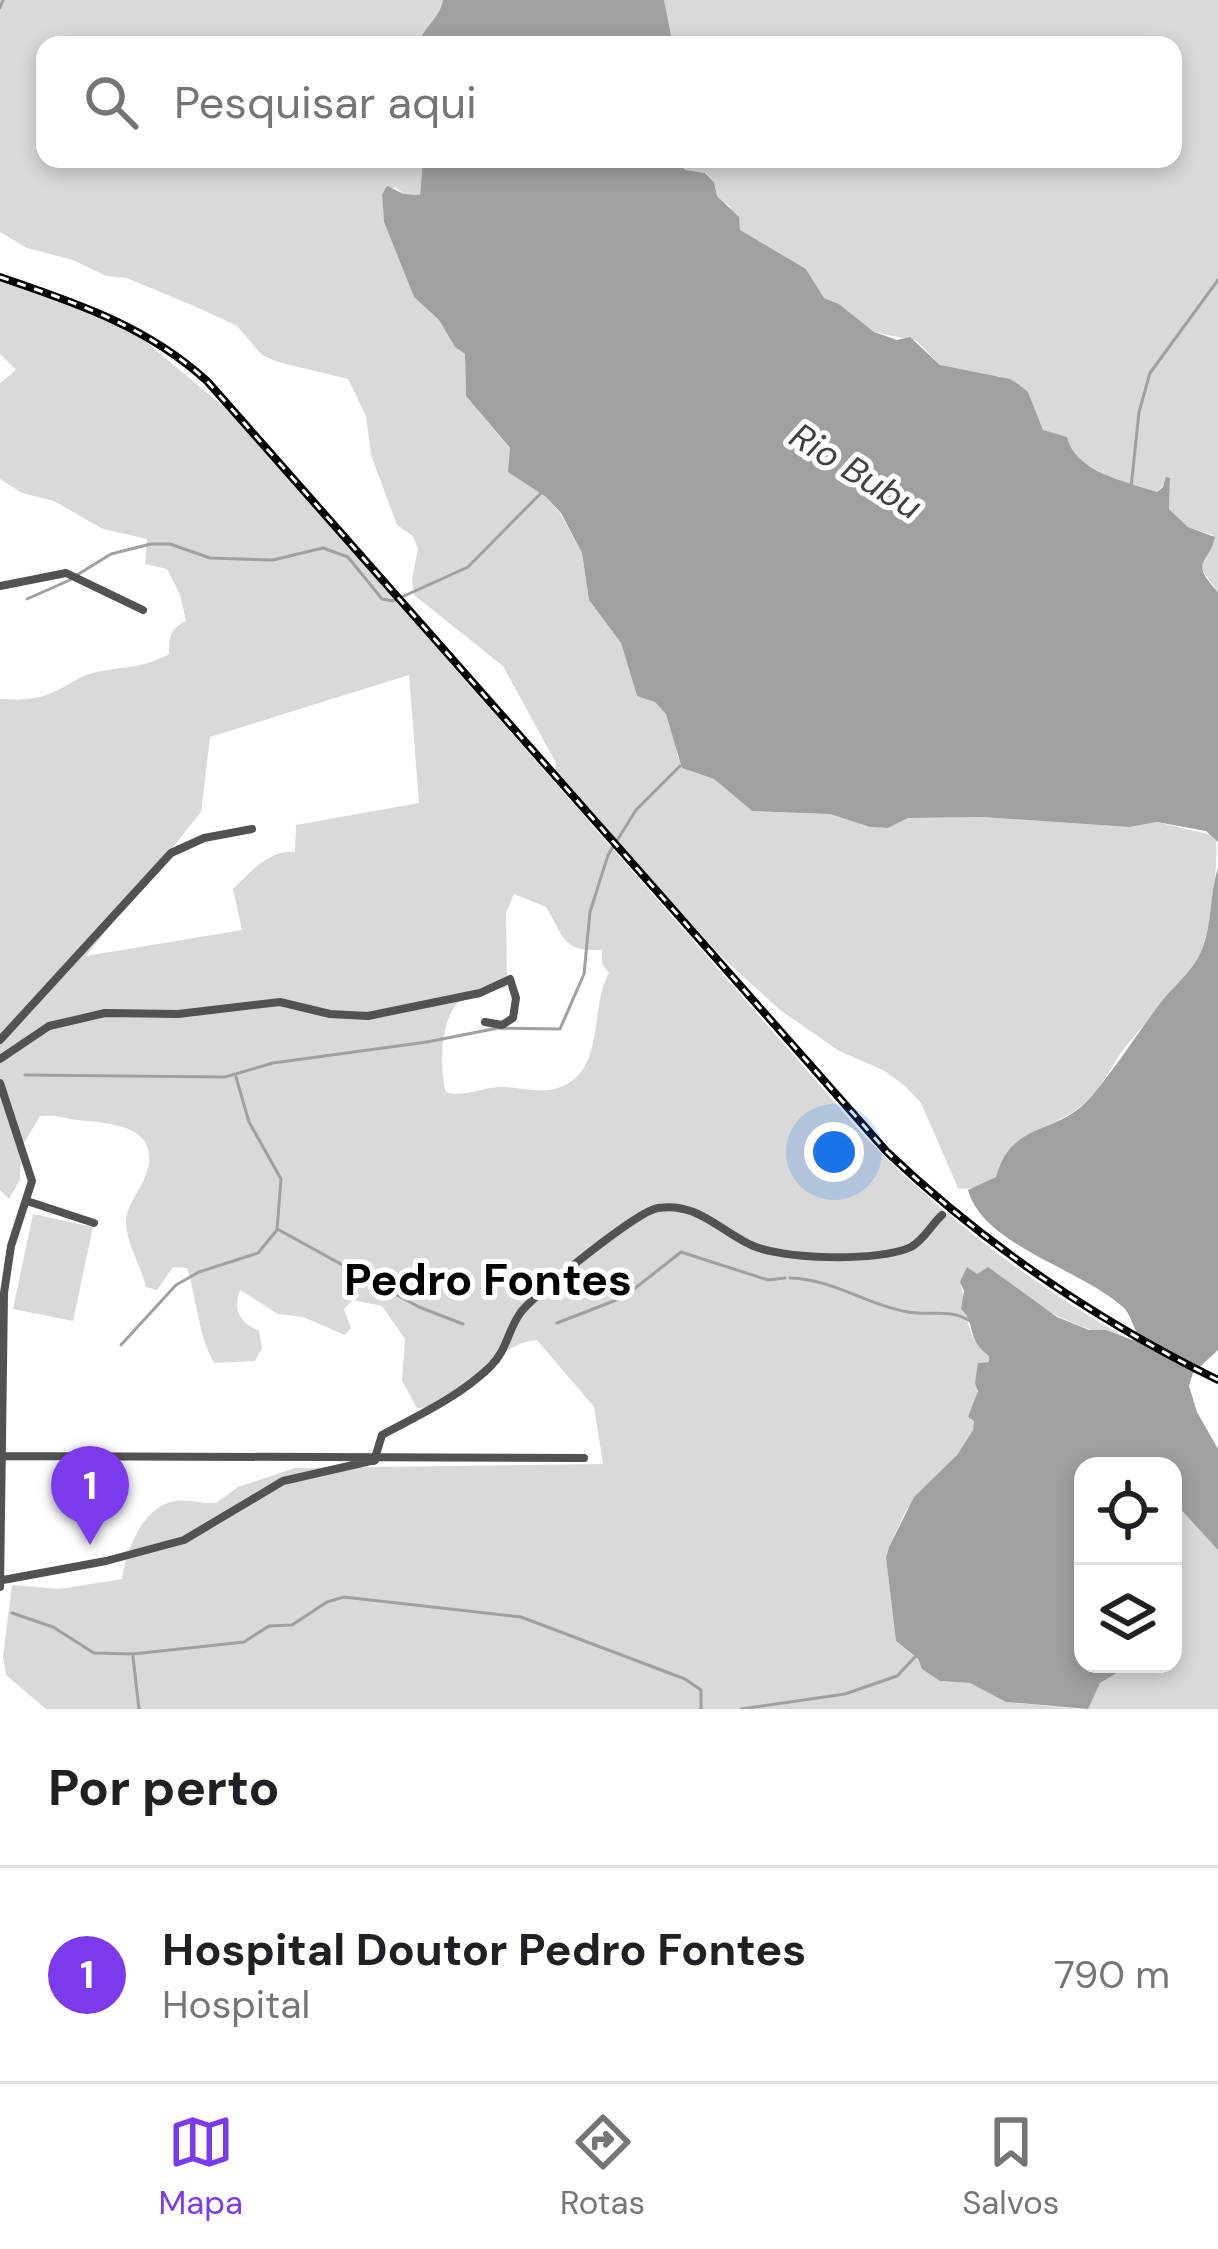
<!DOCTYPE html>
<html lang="pt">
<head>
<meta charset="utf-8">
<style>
	:root { --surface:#fff; --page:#f6f6f6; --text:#202124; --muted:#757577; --line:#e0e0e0; --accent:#7c3aed }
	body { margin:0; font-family:"DM Sans",sans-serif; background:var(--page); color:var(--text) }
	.controls { position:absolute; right:36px; bottom:36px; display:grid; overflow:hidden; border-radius:24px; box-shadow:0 6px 18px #0003 }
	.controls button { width:108px; height:108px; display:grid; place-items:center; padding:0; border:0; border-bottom:3px solid var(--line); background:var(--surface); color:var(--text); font:60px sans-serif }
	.you { position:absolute; left:834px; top:1152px; width:42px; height:42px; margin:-30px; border:9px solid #fff; border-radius:50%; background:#1a73e8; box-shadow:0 0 0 18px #1a73e833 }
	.badge { display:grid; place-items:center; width:78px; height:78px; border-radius:50%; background:var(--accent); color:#fff; font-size:39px; font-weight:700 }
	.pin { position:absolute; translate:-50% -99px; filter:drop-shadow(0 3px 6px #0008) }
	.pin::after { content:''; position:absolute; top:63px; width:42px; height:36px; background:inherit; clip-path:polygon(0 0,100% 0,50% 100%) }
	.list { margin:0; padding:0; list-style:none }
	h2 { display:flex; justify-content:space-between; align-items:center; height:156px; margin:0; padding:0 48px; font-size:51px }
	h2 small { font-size:39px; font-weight:400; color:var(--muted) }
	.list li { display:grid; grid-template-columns:78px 1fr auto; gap:36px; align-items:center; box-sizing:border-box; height:216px; padding:0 48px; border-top:3px solid var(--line) }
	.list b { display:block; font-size:45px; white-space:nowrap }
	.list p { margin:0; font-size:39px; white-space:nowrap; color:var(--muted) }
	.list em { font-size:39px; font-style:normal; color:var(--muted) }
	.icon { flex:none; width:66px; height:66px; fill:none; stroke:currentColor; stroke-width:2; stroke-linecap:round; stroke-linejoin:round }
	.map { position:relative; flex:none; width:1218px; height:1709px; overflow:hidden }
	.search { position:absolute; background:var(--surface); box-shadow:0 6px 18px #0003; left:36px; right:36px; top:36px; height:132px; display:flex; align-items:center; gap:30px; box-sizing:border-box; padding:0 42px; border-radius:24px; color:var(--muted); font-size:45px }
	.sheet { height:372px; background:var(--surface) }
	nav { display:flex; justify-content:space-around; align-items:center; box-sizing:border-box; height:168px; border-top:3px solid var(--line); background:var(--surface); font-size:33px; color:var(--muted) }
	nav a { display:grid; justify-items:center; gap:6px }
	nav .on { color:var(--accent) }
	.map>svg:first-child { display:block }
	.green { fill:#d9d9d9; fill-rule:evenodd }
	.water { fill:#a0a0a0 }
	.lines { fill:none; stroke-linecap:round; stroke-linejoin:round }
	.stream { stroke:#a0a0a0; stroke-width:3 }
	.minor { stroke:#525252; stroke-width:8 }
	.rail-casing { stroke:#000; stroke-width:8 }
	.rail { stroke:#fff; stroke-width:3; stroke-dasharray:9; stroke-linecap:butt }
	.labels { text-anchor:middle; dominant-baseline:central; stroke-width:10; stroke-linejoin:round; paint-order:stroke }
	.water-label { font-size:36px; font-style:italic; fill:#414141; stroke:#fff }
	.district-label { font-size:45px; font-weight:bold; fill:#000; stroke:#fff }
</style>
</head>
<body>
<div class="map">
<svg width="1218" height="1709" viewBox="0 0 1218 1709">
	<rect width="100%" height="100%" fill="#fff"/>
	<!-- green -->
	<path class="green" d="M0,0H443C440,18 423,27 418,45H45V159H423L420,195L404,194L395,187L382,195L384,222L414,297L439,320L455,347L465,354L466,396L510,449L509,472L546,497L560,513L582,553L589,600L621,643L637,696L655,701L666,714L677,741V756L690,771L714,779L752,811L830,814L870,827L888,828L908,818L982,817L1129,827L1157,822L1216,836C1218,866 1212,926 1200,955C1189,978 1141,1026 1123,1050C1111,1067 1101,1088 1085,1103C1053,1131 1008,1129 996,1177C985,1184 971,1191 958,1188L921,1103L905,1086L883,1070L839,1051L780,1010L723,958L636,865L555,771L556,763L503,666L414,595L412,579L418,549L413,536L397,525L371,455L366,416L348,379L278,362L262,355L237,326L201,309L127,278L106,276L73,260L27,248L0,232Z
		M664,0H1218V592L1201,568L1213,535L1188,527L1169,509L1170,478L1157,492L1115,480L1075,458L1069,449L1043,430L1028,392L999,376H982L940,365L917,341L874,332L839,304L824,298L806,269L739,230L730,207L717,196L714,182L706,173L686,170L669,159H1173V45H673Z
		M0,280L132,330L232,414L866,1138C945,1218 1032,1285 1130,1340C1080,1331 1026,1305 988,1267L961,1285C967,1310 965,1339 989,1355L990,1362L981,1363L976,1401L968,1417L974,1421L973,1430L957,1455L906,1510L889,1547L886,1558L896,1641L918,1660L922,1669L940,1681L970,1683L1006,1702L1081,1709H46L6,1675L3,1657L12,1585L59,1589L122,1579C126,1550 143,1505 176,1501C189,1499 203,1504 216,1503L238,1487L295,1468L603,1464L594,1407L537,1340C490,1343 465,1410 417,1408L402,1381L405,1339L382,1306L353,1300L344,1309L351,1328L345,1335L303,1317L278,1314L240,1290C233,1310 239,1322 259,1331L262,1348L255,1361L214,1363C198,1334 197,1300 187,1268L173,1267L157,1290L146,1287C141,1266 127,1245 126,1223C126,1203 142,1190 147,1171C161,1125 108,1123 77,1120C63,1118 55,1114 40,1116L21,1148L20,1180L9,1199L0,1190V699C17,700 33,700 49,694C64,689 78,676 93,673C121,666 143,669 169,654C169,637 170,629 186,621L180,595L167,569L145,564L147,539L103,529L54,501L22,493L0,479V383L16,370L0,354ZM409,675L419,803L296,825L295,852C268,850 251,872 233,889L242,930L86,956L201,812L210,737ZM514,894L546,907C564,936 561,952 602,950V964L609,973C589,1007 606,1073 558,1088C541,1094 519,1087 501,1087C483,1087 462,1098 446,1092C439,1070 440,1015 461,1000C472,992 492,991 507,987L506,913Z
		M33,1214L93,1227L73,1321L13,1309Z
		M1173,1501L1218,1550V1709H1084L1100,1683L1132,1664H1173Z"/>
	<!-- water -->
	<path class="water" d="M443,0H664L673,45H418C423,27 440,18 443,0Z
		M423,159H669L686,170L705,173L714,182L717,196L739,217L740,230L806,269L824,298L839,304L874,332L897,340L910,337L940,365L1010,379L1018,384L1028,392L1043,430L1067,437C1075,472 1127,482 1157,492L1163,487L1166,477L1170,478L1169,509L1188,527L1215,537C1209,565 1188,560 1218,592V842L1206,831L1157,822L1129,827L982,817L908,818L888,828L870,827L830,814L752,811L714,779L682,768L666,714L655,702L637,696L621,643L589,600L582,553L561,513L546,497L508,472L510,448L466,396L465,354L455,347L439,320L414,297L384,222L382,195L387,186L404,194L420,195Z
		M1218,868V1350L1193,1373L1189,1386L1197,1412L1218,1449V1550L1173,1501V1466H1083V1664H1132L1100,1683L1088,1709L1006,1702L970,1683L940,1681L922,1669L918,1659L896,1641L886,1558L889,1547L914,1497L957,1455L973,1430L974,1421L968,1417L978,1391L975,1383L978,1363L989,1362V1356C965,1338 977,1324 961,1309L964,1291L960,1282L967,1267L977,1274L988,1267L1057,1317L1089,1330H1106L1132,1340L1137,1333C1133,1326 1130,1314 1124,1308C1084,1270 983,1246 968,1190L996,1177C1011,1120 1057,1136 1090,1098C1116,1068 1138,1032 1162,1001C1173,987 1190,973 1198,958C1213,931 1209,895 1218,868Z"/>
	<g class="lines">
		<!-- stream -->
		<path class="stream" d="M0,8L3,0
			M1131,488L1139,412L1150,373L1218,280
			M77,575L111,554L151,544H170L210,558L273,560L323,548L348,557L382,599L393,601L468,567L541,493
			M27,599L70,580
			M25,1075L225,1077L273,1063L427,1042L498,1028L560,1029L584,974L590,912L608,855L636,810L680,766
			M279,1230L419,1307L463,1324
			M790,1278C833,1279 867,1305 908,1312C932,1316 951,1308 972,1322
			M557,1323L624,1297L681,1252L768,1280L785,1278
			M121,1345L176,1285L199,1272L258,1253L277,1230L281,1179L249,1122L236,1077
			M12,1613L53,1627L94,1653L133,1654L244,1642L269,1626L292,1625L327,1602L344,1597L521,1617L685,1679L701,1690V1709
			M133,1657L139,1709
			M741,1709L845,1694L897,1676L916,1656"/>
		<!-- minor -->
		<path class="minor" d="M0,586L66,573L143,610
			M0,1040L171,853L204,838L252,829
			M0,1059L49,1026L105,1013L178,1014L280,1002L330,1014L368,1016L480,993L510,979L516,998L513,1018L502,1025L485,1022
			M0,1083L32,1181L11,1246L4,1293L0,1587
			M27,1201L94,1223
			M0,1456L584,1458
			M374,1461L382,1435C421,1414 457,1398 490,1367C508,1349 507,1331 521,1312C535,1294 637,1211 658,1208C696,1202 718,1229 749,1244C779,1260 880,1262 911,1247C924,1240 931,1225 942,1215
			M3,1580L106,1561L184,1540L283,1481L375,1460"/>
		<defs>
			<path id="rail" d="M0,277C76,303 147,326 207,381L887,1152C986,1246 1096,1320 1218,1380"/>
		</defs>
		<!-- rail casing -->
		<use href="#rail" class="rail-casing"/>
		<!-- rail -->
		<use href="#rail" class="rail"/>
	</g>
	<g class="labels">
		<!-- water labels -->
		<g class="water-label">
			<text transform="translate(856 471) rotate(32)">Rio Bubu</text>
		</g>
		<!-- district labels -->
		<g class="district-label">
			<text x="488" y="1279">Pedro Fontes</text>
		</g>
	</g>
</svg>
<div class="controls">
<button><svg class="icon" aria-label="locate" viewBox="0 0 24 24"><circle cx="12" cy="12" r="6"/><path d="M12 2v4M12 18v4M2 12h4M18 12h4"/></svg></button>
<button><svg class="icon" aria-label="layers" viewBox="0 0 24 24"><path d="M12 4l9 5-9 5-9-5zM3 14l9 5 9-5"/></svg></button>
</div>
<div class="you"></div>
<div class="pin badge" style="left:90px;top:1545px">1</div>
<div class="search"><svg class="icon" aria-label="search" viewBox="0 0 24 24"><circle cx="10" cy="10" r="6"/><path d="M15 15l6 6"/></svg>Pesquisar aqui</div>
</div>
<section class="sheet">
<h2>Por perto<small></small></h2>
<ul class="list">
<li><span class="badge">1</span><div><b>Hospital Doutor Pedro Fontes</b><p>Hospital</p></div><em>790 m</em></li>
</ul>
</section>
<nav>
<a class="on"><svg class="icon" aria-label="map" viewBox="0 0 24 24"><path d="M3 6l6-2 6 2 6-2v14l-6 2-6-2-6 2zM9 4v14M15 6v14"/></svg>Mapa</a>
<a><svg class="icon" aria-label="directions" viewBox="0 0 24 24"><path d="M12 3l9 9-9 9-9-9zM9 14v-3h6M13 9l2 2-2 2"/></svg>Rotas</a>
<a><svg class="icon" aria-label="saved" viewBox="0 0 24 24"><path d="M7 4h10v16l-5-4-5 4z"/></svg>Salvos</a>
</nav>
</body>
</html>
